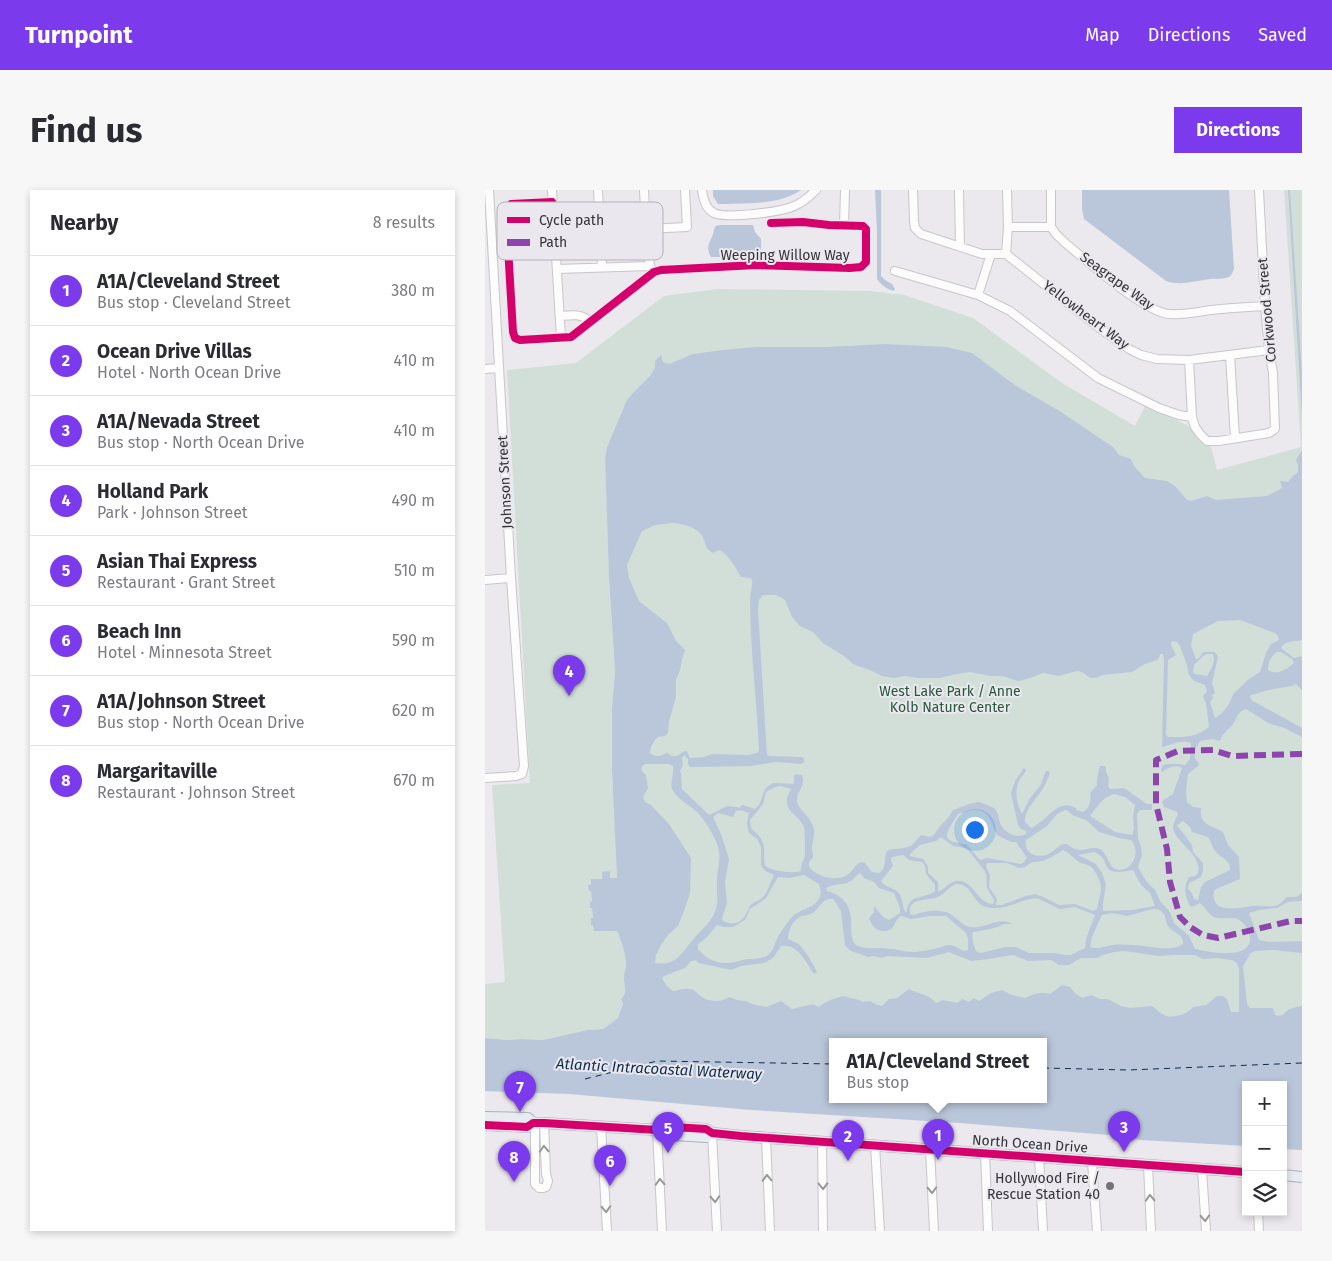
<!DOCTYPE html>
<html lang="en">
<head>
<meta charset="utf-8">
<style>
	:root { --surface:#fff; --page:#f7f7f7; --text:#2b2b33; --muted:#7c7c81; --line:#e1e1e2; --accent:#7c3aed }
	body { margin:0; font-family:"Fira Sans",sans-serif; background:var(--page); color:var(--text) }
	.controls { position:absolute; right:15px; bottom:15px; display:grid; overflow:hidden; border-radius:0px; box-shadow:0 2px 8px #0003 }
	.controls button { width:45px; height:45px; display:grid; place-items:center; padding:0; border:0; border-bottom:1px solid var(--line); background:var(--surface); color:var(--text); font:25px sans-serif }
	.you { position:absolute; left:489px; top:639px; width:18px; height:18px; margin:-12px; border:4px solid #fff; border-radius:50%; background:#1a73e8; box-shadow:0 0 0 8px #1a73e833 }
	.badge { display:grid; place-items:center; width:32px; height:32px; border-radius:50%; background:var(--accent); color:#fff; font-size:16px; font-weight:700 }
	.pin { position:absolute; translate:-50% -41px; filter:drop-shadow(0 1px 2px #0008) }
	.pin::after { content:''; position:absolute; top:26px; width:18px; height:15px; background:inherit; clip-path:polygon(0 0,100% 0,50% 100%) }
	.popup { position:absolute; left:344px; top:848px; width:218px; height:65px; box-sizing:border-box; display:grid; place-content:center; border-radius:0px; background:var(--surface); filter:drop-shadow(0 1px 4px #0005); font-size:16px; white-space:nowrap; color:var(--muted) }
	.popup b { font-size:19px; color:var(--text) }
	.popup::after { content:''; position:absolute; left:50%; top:100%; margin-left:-10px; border:10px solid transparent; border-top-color:var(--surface) }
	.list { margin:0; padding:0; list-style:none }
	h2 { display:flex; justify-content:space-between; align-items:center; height:65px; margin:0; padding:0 20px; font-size:21px }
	h2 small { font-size:16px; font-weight:400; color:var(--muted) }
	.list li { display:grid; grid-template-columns:32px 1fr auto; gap:15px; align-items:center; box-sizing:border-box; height:70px; padding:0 20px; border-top:1px solid var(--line) }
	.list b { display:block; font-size:19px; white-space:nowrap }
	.list p { margin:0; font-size:16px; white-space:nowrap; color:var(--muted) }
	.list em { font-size:16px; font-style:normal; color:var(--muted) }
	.icon { flex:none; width:28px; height:28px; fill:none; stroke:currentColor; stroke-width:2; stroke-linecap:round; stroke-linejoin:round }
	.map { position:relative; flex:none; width:817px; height:1041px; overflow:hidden; border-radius:0px }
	header { display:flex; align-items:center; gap:30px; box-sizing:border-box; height:70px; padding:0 25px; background:var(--accent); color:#fff }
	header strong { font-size:24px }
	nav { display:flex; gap:28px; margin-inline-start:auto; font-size:18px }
	.intro { display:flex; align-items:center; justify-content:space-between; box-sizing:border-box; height:120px; padding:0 30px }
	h1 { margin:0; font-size:35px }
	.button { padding:12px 22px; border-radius:0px; background:var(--accent); color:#fff; font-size:18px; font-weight:700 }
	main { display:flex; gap:30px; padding:0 30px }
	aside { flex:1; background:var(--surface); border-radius:0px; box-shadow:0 2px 8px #0003 }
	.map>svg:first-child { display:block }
	.green { fill:#d2dfd8 }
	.water { fill:#bac7da; fill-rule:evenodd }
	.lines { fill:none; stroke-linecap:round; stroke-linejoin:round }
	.canal { stroke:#bac7da; stroke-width:6 }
	.ferry { stroke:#0d2b4e; stroke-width:1; stroke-dasharray:6 5; stroke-linecap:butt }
	.minor-casing { stroke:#c7c6c9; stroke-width:10 }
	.major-casing { stroke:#aab4ba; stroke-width:12 }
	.minor { stroke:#fcfcfc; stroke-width:8 }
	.major { stroke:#e7ecf0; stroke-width:10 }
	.quiet { stroke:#8e44ad; stroke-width:6; stroke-dasharray:12 6; stroke-linecap:butt }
	.cycleway-casing { stroke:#eae8ee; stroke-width:11 }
	.cycleway { stroke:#d6006c; stroke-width:8 }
	.oneway { stroke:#98989a }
	.poi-dot { fill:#757377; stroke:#eae8ee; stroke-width:2 }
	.labels { text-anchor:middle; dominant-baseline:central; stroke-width:4; stroke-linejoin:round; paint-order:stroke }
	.street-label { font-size:14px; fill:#353437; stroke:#eae8ee }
	.park-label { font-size:14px; fill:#26583c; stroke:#eae8ee }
	.poi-label { font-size:14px; fill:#353437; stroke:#eae8ee; text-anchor:end }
	.water-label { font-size:15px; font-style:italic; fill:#0d2b4e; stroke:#eae8ee }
	.key { fill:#eae8ee; stroke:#b4b2b7; stroke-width:1 }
	.key-label { font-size:14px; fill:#353437 }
</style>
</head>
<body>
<header>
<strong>Turnpoint</strong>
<nav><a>Map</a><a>Directions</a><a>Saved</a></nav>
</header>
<div class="intro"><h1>Find us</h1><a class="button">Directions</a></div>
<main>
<aside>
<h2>Nearby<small>8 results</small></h2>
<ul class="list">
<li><span class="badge">1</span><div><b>A1A/Cleveland Street</b><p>Bus stop · Cleveland Street</p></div><em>380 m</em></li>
<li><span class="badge">2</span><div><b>Ocean Drive Villas</b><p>Hotel · North Ocean Drive</p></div><em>410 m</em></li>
<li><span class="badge">3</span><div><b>A1A/Nevada Street</b><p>Bus stop · North Ocean Drive</p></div><em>410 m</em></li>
<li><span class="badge">4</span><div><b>Holland Park</b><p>Park · Johnson Street</p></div><em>490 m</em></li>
<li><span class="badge">5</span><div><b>Asian Thai Express</b><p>Restaurant · Grant Street</p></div><em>510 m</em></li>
<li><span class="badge">6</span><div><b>Beach Inn</b><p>Hotel · Minnesota Street</p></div><em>590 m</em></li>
<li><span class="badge">7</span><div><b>A1A/Johnson Street</b><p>Bus stop · North Ocean Drive</p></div><em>620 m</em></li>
<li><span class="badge">8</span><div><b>Margaritaville</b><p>Restaurant · Johnson Street</p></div><em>670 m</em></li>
</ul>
</aside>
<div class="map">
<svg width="817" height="1041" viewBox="0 0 817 1041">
	<rect width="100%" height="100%" fill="#ebe9ed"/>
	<!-- green -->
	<path class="green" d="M799,0H803L817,230V848L150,822L123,264L141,212L122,257L120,268L124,388L130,482L127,517V581L132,688L125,689L117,682V689L104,695L106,701L107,711L105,712V718H107L109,741H130L133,742C136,753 141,763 141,774C141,778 139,782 139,786C138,795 144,801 136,809L138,814L133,828L118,839L103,840L58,850L36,849L23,850L0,848V794L20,792L7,595L45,593L22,180L91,173L179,106L232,99L385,101L419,105L488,128L577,193L650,236L661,214L705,237L714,250L726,257L732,280L816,257Z
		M804,0H817V193Z"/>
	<!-- water -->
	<path class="water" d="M228,0H316C294,15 265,13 240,14H233L228,6Z
		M390,0H396V86L400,90L407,94L410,99L408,101C402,99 395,94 392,89V42Z
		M597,0H744L749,79C748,82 747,84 745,86C740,90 731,88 725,89C710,91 695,96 681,91L599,29L597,19Z
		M803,0H805L817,183V230Z
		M239,35H268L270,42L276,49V62L269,67H226C220,56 225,53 228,44C229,41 229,37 231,36C231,35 238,35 239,35Z
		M401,154L462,157L487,163L531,196L573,220L628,257L634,265L646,269L649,276L660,288L682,291L690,296L702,310L706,311L722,306L731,310L782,306L797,298L795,291L803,292L808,286L813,282V275L811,270L817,260V450C809,452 800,450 796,458L809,468L817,466V500L811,494L807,496L788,499L766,505L765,507L768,511L817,538V547L799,538L783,533L761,519C751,523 753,527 748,534C743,541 737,543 735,551L728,549L715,551C711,557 706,567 713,572L714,575L703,584L701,602L702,612L708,617L716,618C714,636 727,635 738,642L743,655L754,667L755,689L731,699L729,701C725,726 755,717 769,716C777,715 786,718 793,715C797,713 799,709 802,707H811L817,703V710L816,711L803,712L792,718L774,720L764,723L774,750L784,752L817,751V763L789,760L770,761L766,763L758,776L762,814L765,818H787L789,820L790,825L794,826L798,825C801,819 810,817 817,816V960L798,959V895H761V956L656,950L636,946L475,933L266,920L84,904L0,901V848L23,850L36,849L58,850L103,840L118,839L133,828L138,814L136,809C144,801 138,795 139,786C139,782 141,778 141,774C141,763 136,753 133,742L130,741H109L108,735H106V728H108L107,718H105V712L107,711L106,701H104L103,695L106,694V689H117V682L125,681V688H132L127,581V517L130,482L124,388L120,268L122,257L141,212L147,204L165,186L170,178V171L176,165L178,172L184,174L208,164L238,160L271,157H341ZM187,333C199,334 215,337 219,350C221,356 222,360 228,363L234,360C245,365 250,378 256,387L265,388L267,390C268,396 265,402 265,409C265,460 272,510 274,561L272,563L264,565L227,564L219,567L205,568L202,561C196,561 193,568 187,566C185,565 183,563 181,563C176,567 170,567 165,563L166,557L170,550L173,547L180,546L183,543L184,531L191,507V490L195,480L197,470L200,460L191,451L182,433L154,411L144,388L142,375L157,341L170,335ZM278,405H291L297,408L300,410L307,427L315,436L328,442L338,453L359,466L368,474L387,481L397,486L409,488L420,486L432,488H455L472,484L485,482L505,486H517L533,491L545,488L558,483L574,486L592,481L597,482L605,488H611L618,485L647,482L660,474L672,470L674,468L675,464H678L679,469L677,557C687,555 694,549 706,553L705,569L700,575C692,574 686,573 678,575L676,580L677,582C683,578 690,574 697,578L688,604L677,611L679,617L692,622L693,624C691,628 689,632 688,636C686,650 718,664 713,683L710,686L704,687C698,697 700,706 705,716L707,717L715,713C720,717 723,724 729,727C738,731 750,724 758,733C763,737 765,744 765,750C763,770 723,762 710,759L704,746L689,733L685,722L675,711L670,700L661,691L653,677L657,665L656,657L653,648L652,624L655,620H667V614H662L639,598L625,599L623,596L624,589L621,582V576H615C614,578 611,592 612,595L605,603C606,611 605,618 598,622L591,620V618C572,607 562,632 546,638L540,632C539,619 553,608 559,597C561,593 563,588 565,583L564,581H561L555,596L545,608L537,624C532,613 529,603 534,591C536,587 539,585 541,580L539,578L530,591L526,603L533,635L536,639L541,641V644C531,649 519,643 515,633C513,627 514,622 509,618C508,617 496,613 495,612C490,611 473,618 468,620L463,628L455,636L448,646L444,647L436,645C433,648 430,652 427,655C419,660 410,657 402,661C398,669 403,677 394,683L387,682L380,673L376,672C368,676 368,682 362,685C357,689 346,689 340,687C334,685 322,680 324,673C326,668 327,671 328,666C328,664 327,660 327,658C327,652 330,646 329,639C326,625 312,620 312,610C312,600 321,597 317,585L311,584L309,586V593L308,594L292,593H288L280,599L274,615L263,625L262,635L264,643L272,649L276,657V675L280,681L289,685C285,692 283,702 278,707C274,711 269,711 265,716C263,719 262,723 259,727C255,734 245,735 238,731L237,729L242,713L240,692L244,669L236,644L228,627L233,623L248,627L251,621L257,620L258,618L242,616L224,625L197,599L196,583L195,581L198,575L197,568L199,565L203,569V574L205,577H211L266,576L290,572L316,574L319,572V569L317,567L285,566L282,565L273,420L274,410ZM755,430L792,444L794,450L786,454L781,463L775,482L764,489L748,504L744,514L737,523L730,528L725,512L728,508L727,505L730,503L727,493L733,467L730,462H718L714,468L711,469L706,456L708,444L733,431ZM687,451L692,452L695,456L702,475L704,485L709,491L720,495L722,501L718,506L721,514L724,537C710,548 700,547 683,547L681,545L683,470L691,465L686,455ZM792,462H796L807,469L809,473C802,480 790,486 783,480C783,472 786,466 792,462ZM728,464C731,472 726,479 722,486L710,484L708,482L709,475L717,467L721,464ZM161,574H184L188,576C189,584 185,594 187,599C192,609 204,615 212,622C219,629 227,642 231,651C238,669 232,675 232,692C231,701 234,710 231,719C227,731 219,737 211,746C198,760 193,777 170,773L171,765L176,755L183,745L193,736L198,724L205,703L206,668L184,634L166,615L160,612L158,607L163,598L161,585C157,581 155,580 158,575ZM295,596L306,599C293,621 314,623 319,637C320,640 320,662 320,665C319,671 315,674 316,681C307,684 288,681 280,676C278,668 281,658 277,651C273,641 265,643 265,630L278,614L281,602L290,597ZM629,604L640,607L650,615L648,626L649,639L647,645L630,642L605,626C612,617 617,608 629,604ZM487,620C505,619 505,631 512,645L526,652H531L542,668L539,672L536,674L503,668L495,670L481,654C451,652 463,641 473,624ZM580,620L583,621L589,626L601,630L614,642L634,648L646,650C655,660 650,678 636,680C623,681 624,664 615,659C609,656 601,660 595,660C589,660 586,656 581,654C575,653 568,663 561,665C550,668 539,663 541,650L562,636L572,624ZM698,631L705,637L707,642L723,647C726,651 727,658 731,662C737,669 746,670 745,680L720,692L716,697L713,710L709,709L707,703L703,699L704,693L716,687L718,681V673L708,662L707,655L692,635ZM456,647L468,656L480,658L483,660L499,680L501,684L502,698L509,710L508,714C492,714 488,688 471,691C464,692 460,699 453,702V692L443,683V676L438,669L425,666V664L435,655L451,651ZM578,660C585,663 588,668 594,672C597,674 601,674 605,676C608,678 610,682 612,685C620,701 614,703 612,719L608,721L590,714L574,715L556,706L550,704L541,706L517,715H511L512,709L504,697L505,685L501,676L502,673H522L534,678L540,677L547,672C559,673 568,666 578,660ZM609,662C629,669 610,688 648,680L656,695L665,703L670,716L647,720L618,721V714L621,694L617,683L611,674L593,665ZM418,665L424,670L437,672L440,676L441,684L450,695V701C436,711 425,702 421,723C417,717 418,709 414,703C409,697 400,698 396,691L408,676L406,670L407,667ZM375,683L379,688L389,692L394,698L409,703L415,718V723L404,730L398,727L389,716V722L384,728C387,736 390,740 398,741C401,741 403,741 406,739C411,735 409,731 416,726L426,729L445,726H461L481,743L483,748V760L479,761C474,759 470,755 464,755C461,755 457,757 453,758C446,760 438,761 430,762C419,762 408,758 396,758C389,758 380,759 373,756C357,748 381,712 342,701L341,698C347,694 355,695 362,693C368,691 370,686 375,683ZM319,685L334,694C335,698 337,704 334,709C328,719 313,719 306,728C302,734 296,740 293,747C290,752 289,760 284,764C279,769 269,769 262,769C256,770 249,773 243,773C231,774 220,768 213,759V754L221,748L232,735L239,737H248L260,730L265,719L281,708L293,687L304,688ZM471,694C487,693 487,713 501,717C519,722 535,709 552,708L575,719L590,717L610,725L601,749L600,758L586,765H581L569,763H544L531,757H520L496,763L492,762C489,758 486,746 488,742L506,739L520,734H528C511,726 503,739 486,737C478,736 474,730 467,725C458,718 439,721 429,725L425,724C422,706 445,712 455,706C461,702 464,697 471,694ZM344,709H348L356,721L360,756L366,761L383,767L389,766L397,768L402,766L441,768L464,762L486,771L503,769L528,765L543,771L566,770L574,775H584L596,768H613L615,766L629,762L639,761L654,763L673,766L688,765H710L718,769L731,768L747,770L752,773L754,779V822H746L742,809L738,806H732L721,815L708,817C703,824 689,828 681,826C676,824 671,819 667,816L645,818L636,816L623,809H615L606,805L597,808L590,803L585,797L577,795L565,804C556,801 549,804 540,808L527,805L517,800L506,803L494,811L489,808L484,812L478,809L472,813L458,810L451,813C444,804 433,804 424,799L412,808L404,809L397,816L392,815L385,811L378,812L374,810L358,806L345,810L333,817L328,814L307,819L296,811L281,817L267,814L261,811L252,810L244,807C235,813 222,812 214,805C211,802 209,799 204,799C199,798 193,801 188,801L181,795L177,788L179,786L200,778L205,772L210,770L214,773L246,780L256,776L279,773L288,768L296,756C314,754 320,772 329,784L332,782L324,767L314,754L303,749C304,739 307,730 317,726C321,725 326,725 329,722C335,717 336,711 344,709ZM668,719C671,719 673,719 676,721C681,724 680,731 683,736C688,743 699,744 698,754C687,763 661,755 648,755C641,755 634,754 628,755C620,756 613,760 605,757L607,747L615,729L617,725L627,723L642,726ZM348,851H558V909H348Z"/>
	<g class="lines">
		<!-- canal -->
		<path class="canal" d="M258,618L267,621"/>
		<!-- ferry -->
		<path class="ferry" d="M558,878L643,880L817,873
			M100,889L172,871L348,874"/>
		<defs>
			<path id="minor" d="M67,0L76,148
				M113,0L117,77
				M159,0L161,39L165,76L167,80
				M217,0C218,8 220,19 229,23C241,29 297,22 309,16C318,13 325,6 331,0
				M428,0L429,31L430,38L436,44L497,64H521L613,137L644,159L656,165L672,169L704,170L784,160
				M474,0L475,57
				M67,12L26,14L22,18L21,23L28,142L30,148L35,150L86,147L169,82L176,80L271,75L365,78L376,77L381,72V39L378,36L344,35L318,32L286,33
				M359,35L360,0
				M523,37H566L571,44L579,52C601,70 659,122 684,124C699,125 712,122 726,120C744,118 762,117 780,116
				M566,37V0
				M161,39L202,37L200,0
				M521,64L523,37L522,0
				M72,79L165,76
				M410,81L493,105L525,121L613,188L674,218L694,225L707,227
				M493,105L506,64
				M75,126C86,125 97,123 105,132
				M745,165L750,248
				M704,170L707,227L710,237L715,244L722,251H734L784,243L790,239L788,183L784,160L780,116L774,0
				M0,179L14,178
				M0,390L26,388
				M0,588L31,586L37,584L39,576L26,388L4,0
				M50,933V994L54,998H58L61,997L63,991L61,984L59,933
				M116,936L122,1041
				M172,940L177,1041
				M227,943L232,1041
				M281,948L285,1041
				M337,952L338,1041
				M390,955L395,1041
				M445,959L449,1041
				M500,963L503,1041
				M554,967L558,1041
				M607,971L612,1041
				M663,975L666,1041
				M717,979L721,1041
				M773,1022L774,1041"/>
			<path id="major" d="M0,927L43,928L48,933
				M0,935L42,937L48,933H59L172,940L188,945L221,947L227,943
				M172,940L188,937L221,939L227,943L256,946L761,982
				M798,985L817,987"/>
		</defs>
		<!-- minor casing -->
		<use href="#minor" class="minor-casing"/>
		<!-- major casing -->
		<use href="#major" class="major-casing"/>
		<!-- minor -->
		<use href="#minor" class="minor"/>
		<!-- major -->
		<use href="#major" class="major"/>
		<!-- quiet -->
		<path class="quiet" d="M817,564L747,566L728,560L693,561L671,570V614L682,659L685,692L695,727L705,737L718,745L733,748L806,731H817"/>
		<defs>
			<path id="cycleway" d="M67,12L26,14L22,18L21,23L28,142L30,148L35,150L86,147L169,82L176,80L271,75L365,78L376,77L381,72V39L378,36L344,35L318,32L286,33
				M0,935L42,937L48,933H59L172,940L181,942
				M172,940L188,937L221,939L227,943L256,946L761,982"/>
		</defs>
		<!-- cycleway casing -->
		<use href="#cycleway" class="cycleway-casing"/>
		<!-- cycleway -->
		<use href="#cycleway" class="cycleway"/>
	</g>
	<!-- one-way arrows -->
	<defs><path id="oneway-chevron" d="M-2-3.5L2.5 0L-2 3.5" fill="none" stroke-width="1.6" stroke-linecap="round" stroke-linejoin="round" transform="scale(1.25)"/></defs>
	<g class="oneway">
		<use href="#oneway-chevron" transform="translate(59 959) rotate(-93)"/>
		<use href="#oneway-chevron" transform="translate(282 988) rotate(-92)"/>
		<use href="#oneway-chevron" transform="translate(175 992) rotate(-93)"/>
		<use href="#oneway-chevron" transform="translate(338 996) rotate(89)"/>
		<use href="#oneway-chevron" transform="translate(447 1000) rotate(87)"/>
		<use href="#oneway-chevron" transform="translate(665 1008) rotate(-93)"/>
		<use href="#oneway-chevron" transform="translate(230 1009) rotate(87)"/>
		<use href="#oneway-chevron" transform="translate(121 1019) rotate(87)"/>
		<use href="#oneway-chevron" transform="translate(720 1028) rotate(87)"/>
	</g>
	<!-- markers -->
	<circle class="poi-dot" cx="625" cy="996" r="5"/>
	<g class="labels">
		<!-- street labels -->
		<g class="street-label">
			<text x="300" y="65">Weeping Willow Way</text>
			<text transform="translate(632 91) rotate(36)">Seagrape Way</text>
			<text transform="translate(782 120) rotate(-95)">Corkwood Street</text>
			<text transform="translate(601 125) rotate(37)">Yellowheart Way</text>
			<text transform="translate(20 292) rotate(-93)">Johnson Street</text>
			<text transform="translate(545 954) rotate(4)">North Ocean Drive</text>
		</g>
		<!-- park labels -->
		<g class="park-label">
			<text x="465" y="501">West Lake Park / Anne<tspan x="465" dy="16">Kolb Nature Center</tspan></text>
		</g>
		<!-- poi labels -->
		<g class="poi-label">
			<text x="615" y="988">Hollywood Fire /<tspan x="615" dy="16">Rescue Station 40</tspan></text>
		</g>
		<!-- water labels -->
		<g class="water-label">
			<text transform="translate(174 879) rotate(3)">Atlantic Intracoastal Waterway</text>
		</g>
	</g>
	<!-- legend -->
	<rect x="12" y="12" width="166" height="58" rx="8" class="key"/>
	<rect x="22" y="27" width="23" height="6" fill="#d6006c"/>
	<rect x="22" y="49" width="23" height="7" fill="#8e44ad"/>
	<g class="key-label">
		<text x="54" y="35">Cycle path</text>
		<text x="54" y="57">Path</text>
	</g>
</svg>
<div class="controls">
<button>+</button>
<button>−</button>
<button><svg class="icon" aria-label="layers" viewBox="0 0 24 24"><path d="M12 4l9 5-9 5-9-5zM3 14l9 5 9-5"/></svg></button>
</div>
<div class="you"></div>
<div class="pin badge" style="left:453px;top:970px">1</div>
<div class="popup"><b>A1A/Cleveland Street</b>Bus stop</div>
<div class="pin badge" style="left:363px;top:971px">2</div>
<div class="pin badge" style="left:639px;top:962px">3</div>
<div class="pin badge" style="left:84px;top:506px">4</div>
<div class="pin badge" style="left:183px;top:963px">5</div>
<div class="pin badge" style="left:125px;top:996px">6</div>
<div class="pin badge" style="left:35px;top:922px">7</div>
<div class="pin badge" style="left:29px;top:992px">8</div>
</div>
</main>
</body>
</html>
